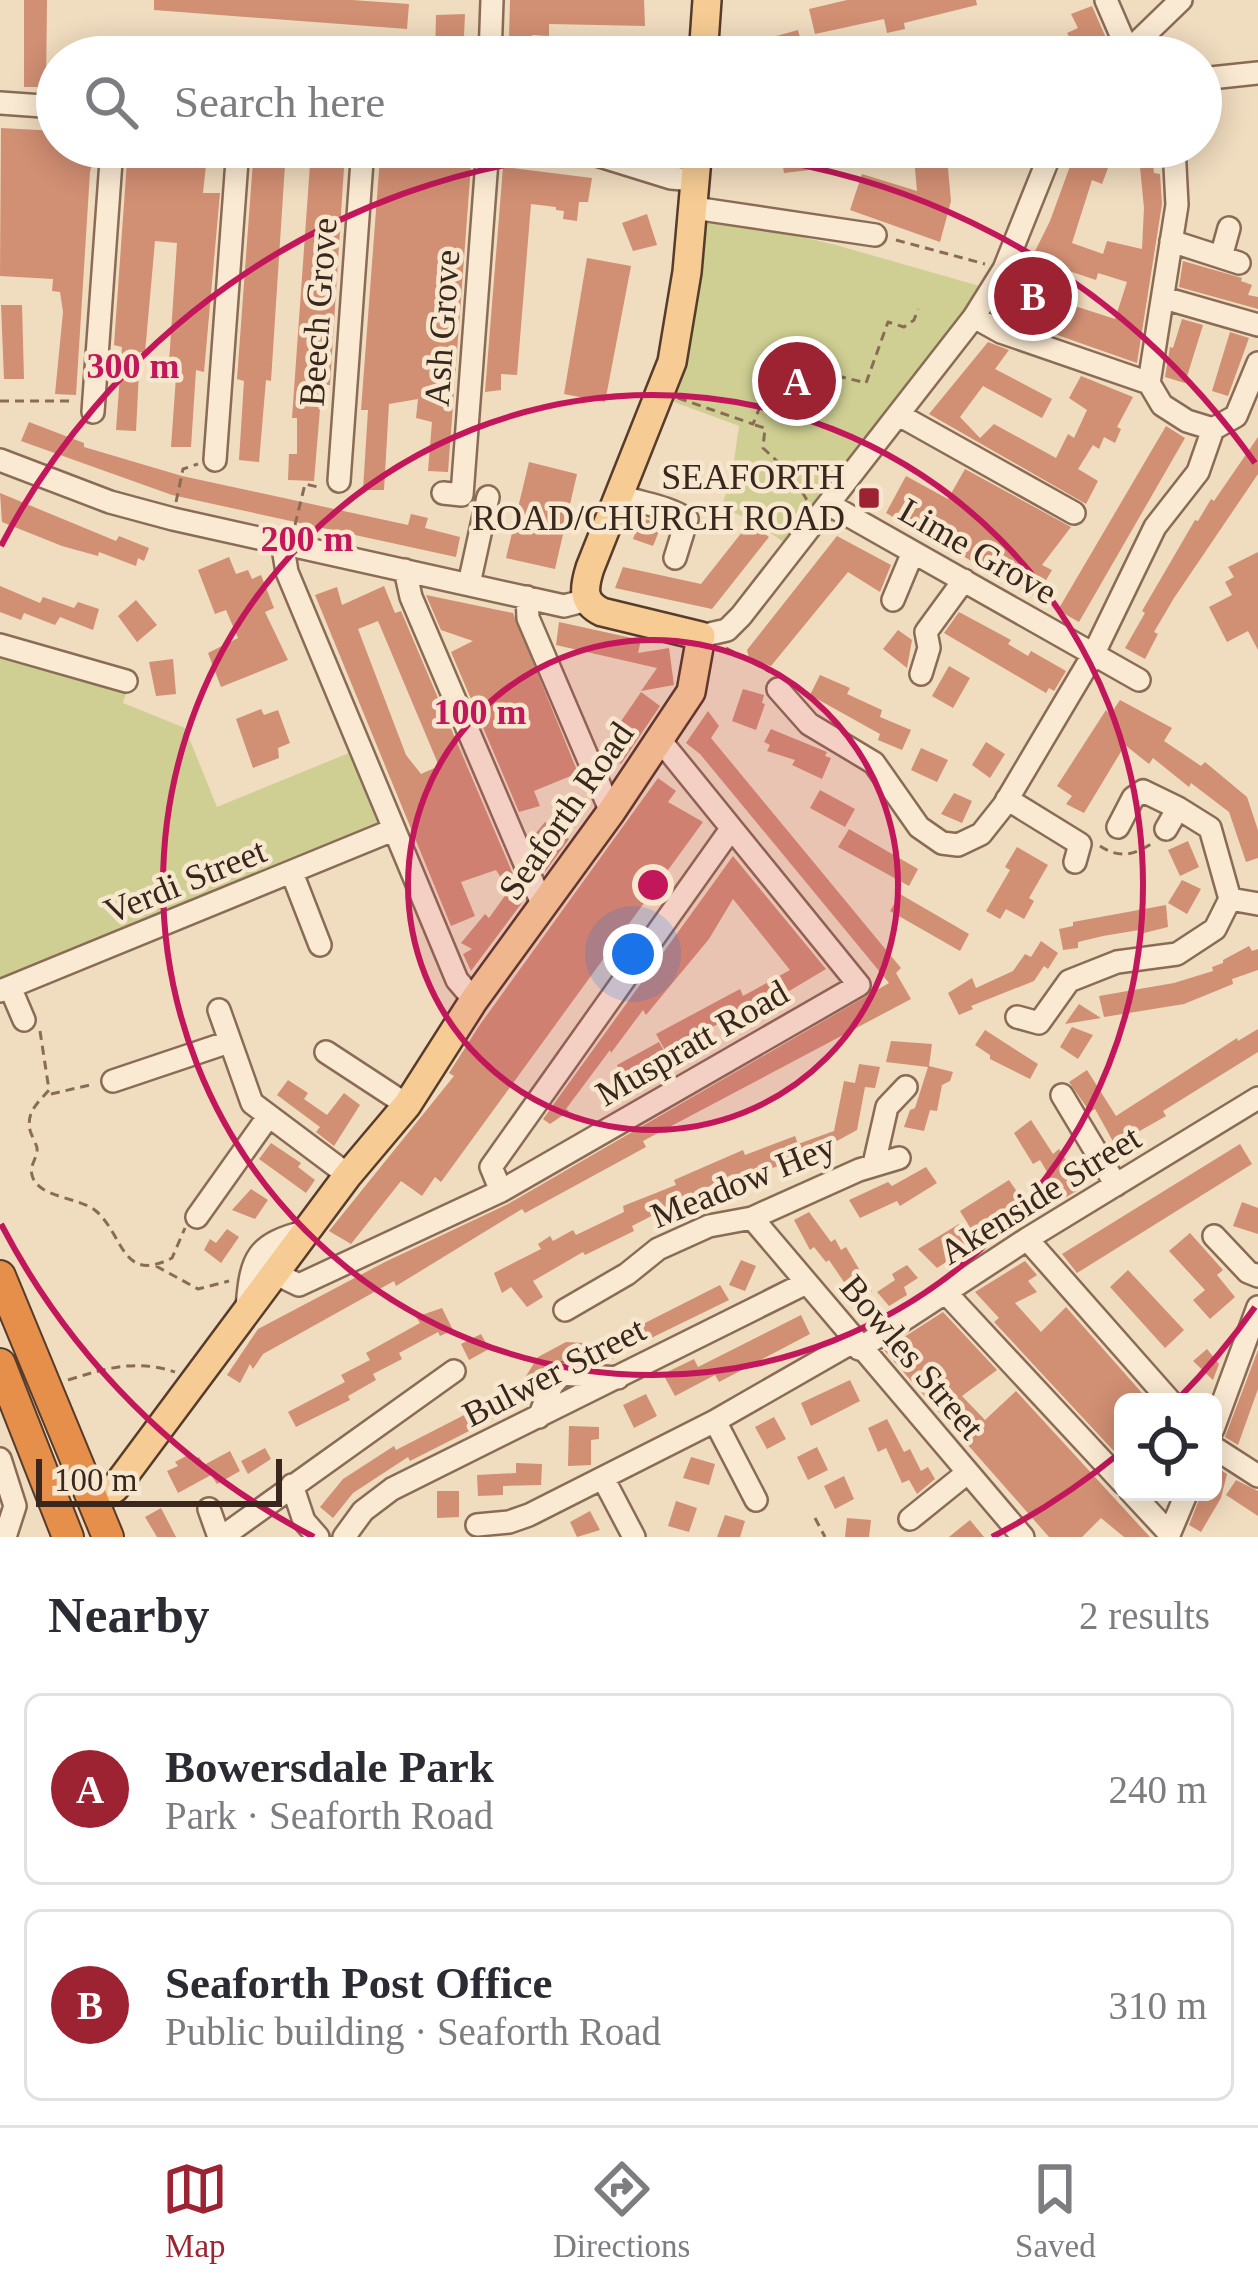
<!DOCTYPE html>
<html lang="en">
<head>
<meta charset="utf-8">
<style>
	:root { --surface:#fff; --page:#f7f7f7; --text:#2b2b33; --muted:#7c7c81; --line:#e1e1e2; --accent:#9d2332 }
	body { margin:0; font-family:Georgia,serif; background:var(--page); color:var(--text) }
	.controls { position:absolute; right:36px; bottom:36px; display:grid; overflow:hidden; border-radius:18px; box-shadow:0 6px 30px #0003 }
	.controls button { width:108px; height:108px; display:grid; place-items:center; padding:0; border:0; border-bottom:3px solid var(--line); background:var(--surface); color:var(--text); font:60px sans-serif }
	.scale { position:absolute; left:36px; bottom:30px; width:246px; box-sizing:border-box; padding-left:12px; border:6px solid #39261c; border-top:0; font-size:33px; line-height:42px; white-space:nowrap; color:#39261c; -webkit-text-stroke:9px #f7e7cf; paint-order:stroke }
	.you { position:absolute; left:633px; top:954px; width:42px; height:42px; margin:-30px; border:9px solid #fff; border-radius:50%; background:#1a73e8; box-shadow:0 0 0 18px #1a73e833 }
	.badge { display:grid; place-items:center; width:78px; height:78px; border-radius:50%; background:var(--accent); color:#fff; font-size:39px; font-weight:700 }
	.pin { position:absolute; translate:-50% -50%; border:6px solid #fff; box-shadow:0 3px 12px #0006 }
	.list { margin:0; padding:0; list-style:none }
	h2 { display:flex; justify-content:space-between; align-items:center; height:156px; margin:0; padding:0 48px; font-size:51px }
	h2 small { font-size:39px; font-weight:400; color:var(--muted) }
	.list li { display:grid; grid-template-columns:78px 1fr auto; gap:36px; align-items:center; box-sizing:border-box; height:192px; margin:0 24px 24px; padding:0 24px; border:3px solid var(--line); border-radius:18px }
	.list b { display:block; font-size:45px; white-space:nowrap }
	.list p { margin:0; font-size:39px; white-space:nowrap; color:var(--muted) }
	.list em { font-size:39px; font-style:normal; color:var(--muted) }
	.icon { flex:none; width:66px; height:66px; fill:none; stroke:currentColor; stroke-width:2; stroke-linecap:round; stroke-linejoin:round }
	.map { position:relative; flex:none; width:1258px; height:1537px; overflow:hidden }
	.search { position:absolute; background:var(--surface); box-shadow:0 6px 30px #0003; left:36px; right:36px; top:36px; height:132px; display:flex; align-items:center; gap:30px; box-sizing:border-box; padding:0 42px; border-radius:66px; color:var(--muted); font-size:45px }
	.sheet { height:588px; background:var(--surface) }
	nav { display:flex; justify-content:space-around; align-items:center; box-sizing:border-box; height:168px; border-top:3px solid var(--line); background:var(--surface); font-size:33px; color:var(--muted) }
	nav a { display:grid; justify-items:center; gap:6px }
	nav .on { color:var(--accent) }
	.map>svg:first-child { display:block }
	.green { fill:#cfcf93 }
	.building { fill:#d18f73; fill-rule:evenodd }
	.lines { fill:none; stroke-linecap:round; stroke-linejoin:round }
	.minor-casing { stroke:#8a6c56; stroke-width:26 }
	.major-casing { stroke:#573b2b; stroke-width:32 }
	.highway-casing { stroke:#573b2b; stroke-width:34 }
	.path { stroke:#8a6c56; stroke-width:3; stroke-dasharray:9 6; stroke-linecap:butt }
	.minor { stroke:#fbead3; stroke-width:21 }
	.major { stroke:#f6cc94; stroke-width:27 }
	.highway { stroke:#e58f4a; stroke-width:30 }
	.ring { fill:none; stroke:#c2185b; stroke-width:6 }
	.poi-dot { fill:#9d2332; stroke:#f7e7cf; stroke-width:4.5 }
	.labels { text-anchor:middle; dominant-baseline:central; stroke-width:9; stroke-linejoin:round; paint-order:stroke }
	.street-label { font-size:36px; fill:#39261c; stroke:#f7e7cf }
	.poi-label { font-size:36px; fill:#39261c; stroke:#f7e7cf; text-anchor:end }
	.centre { fill:#c2185b; stroke:#f7e7cf; stroke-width:6 }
	.ring-label { font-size:36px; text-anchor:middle; font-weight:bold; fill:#c2185b; stroke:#f7e7cf; stroke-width:9; stroke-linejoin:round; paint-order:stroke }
</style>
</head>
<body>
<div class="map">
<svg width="1258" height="1537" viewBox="0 0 1258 1537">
	<rect width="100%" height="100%" fill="#f0dcbf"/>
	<!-- green -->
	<path class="green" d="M703,214L836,245L983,287L968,312L788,545L753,521L721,507L731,481L739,426L669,400Z
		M0,655L126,693L123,703L185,728L217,807L349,753L382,835L0,986Z"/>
	<!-- building -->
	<path class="building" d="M24,0H47L46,87H24Z
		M154,0H352L409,4L407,29L154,10Z
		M510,0H644L645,26L549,24V36L532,35L531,40L509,37Z
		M847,0H976L977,5L904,23L905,29L887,33L884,19L815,34L809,9Z
		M1092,6L1106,38L1077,51L1067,33L1078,28L1071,14Z
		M465,14L463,57H435L436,15Z
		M798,30L804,53L789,57H783L781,49L774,53L769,38Z
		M1,128L57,131V147H96L90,172L76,395L55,394L63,312L60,292L52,291L53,279L0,276Z
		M128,147H208L203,193H220L204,372L196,370L191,447H171L177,363H169L177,243L155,241L145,353L140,352L136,431L116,430L122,347L114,345Z
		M254,147L286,149L271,381L266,380L259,462L239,460L244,381L237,379Z
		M780,147H814L818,169L784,173Z
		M913,147H946L951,201L940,242L850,210L862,174L917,191Z
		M1077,147H1116L1102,184L1092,180L1072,243L1103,254L1107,241L1142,249L1144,208L1138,147H1151L1154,173L1160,174L1162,204L1137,363L1003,316L1050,221ZM1063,269L1096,280L1098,273L1127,282L1115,319L1053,299Z
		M311,150L345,152L330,385H322L314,481L288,480L289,454H297V418H292Z
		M380,157L471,165L448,472L428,471L432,422L416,418L418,399L389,404L384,490H363L368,410H361Z
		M503,167L592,178L588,202H579L577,221L563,219L564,211L556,210V207L531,204L517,375L501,374V390L485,392Z
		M647,214L657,245L633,251L622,223Z
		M587,258L631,266L605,402L564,394Z
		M1183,261L1242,278L1241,281L1252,285L1248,295L1258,297V309L1179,287Z
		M1,305H22L24,379H4Z
		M1182,319L1203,325L1185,383L1165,377L1170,347L1173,348Z
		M1230,332L1249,338L1228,396L1212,391Z
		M988,342L1009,350L995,369L1052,399L1042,418L983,386L960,417L980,438L994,424L1056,458L1068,434L1074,438L1087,410L1069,398L1081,376L1133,397L1117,427L1121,429L1115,443L1104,437L1099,449L1093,445L1078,469L1098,481L1086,504L929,414Z
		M29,422L84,443V447L182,476L408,525L411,514L428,518L425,528L460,537L456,557L172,495L21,441Z
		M1166,426L1185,438L1079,622L1058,610Z
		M1258,437V474L1174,598L1154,632L1158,634L1145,659L1125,648L1145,613L1142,611L1195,520L1198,521L1211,499L1214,501Z
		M529,462L577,474L555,569L506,558Z
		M965,469L1071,527L1042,565L1052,570L1036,597L886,513L906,476L948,499Z
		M0,493L116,541L119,536L149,548L144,561L138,558L136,566L99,552L98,556L62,546L2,522Z
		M641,518L662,524L653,546L633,539Z
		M750,522L769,537L712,609L615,588L623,567L701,584Z
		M837,536L891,565L880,592L848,572L771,666L749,658L747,650Z
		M1258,552V650L1248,631L1227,642L1209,607L1232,595L1225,582L1234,577L1228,567Z
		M229,557L236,574L248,570L252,579L261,575L274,608L265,612L288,660L221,687L208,653L238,638L226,610L215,614L198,570Z
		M0,586L40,603L43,597L74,608L78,602L99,609L93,630L60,617L55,625L24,613L21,620L0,612Z
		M384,586L395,613L401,611L524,900L471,971L463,954L472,949L461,943L485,914L489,918L509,890L496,870L461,882L475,916L451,926L315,595L337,587L342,605ZM378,621L439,766L421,774L406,755L358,629Z
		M426,595L513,613L578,773L534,791L540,806L519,812L451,652L473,641L441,630Z
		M136,600L157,625L137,642L118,616Z
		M959,612L1011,640L1008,644L1028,656L1031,651L1066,671L1054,691L1049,688L1046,693L944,633Z
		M559,622L641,640L638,653L669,648L674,685L641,691L657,668L556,645Z
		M898,630L912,640L907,668L883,649Z
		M173,659L176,694L156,696L149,662Z
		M949,666L970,678L953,708L932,696Z
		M820,675L850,688L847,694L882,710L880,717L911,730L902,750L878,740L880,734L810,695Z
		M743,689L764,695L762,703L765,704L756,730L732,721Z
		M641,692L660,706L621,764L602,749Z
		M1120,700L1172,728L1164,741L1201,766L1205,762L1247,797L1258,830V858L1246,862L1229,812L1191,783L1189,787L1153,758L1149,764L1125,745L1084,813L1066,804L1072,796L1057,786L1106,710L1110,715Z
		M261,709L264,715L278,710L290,743L278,748L279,758L253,768L236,719Z
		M708,711L719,726L711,738L901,968L896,973L911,999L643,1141L646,1147L525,1213L522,1209L396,1286L394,1281L263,1354L253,1369L250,1364L240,1383L227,1375L258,1329L385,1262L508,1204L889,983L700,754L686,743Z
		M771,729L827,752L825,756L831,758L822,779L792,765L795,760L767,751L770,745L764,742Z
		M986,742L1005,754L990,778L972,765Z
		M921,748L948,760L937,782L911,770Z
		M658,778L676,791L668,802L703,822L441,1182L435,1177L422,1196L401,1181L351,1244L329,1231L454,1076L449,1073L479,1026Z
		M820,790L855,809L845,827L810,808Z
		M954,793L972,801L962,823L941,814Z
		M545,822L569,839L545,872L531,839Z
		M849,829L918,869L909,886L838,847Z
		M1188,841L1199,867L1180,876L1168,850Z
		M1017,847L1048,865L1029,898L1034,901L1024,919L1006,909L1000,919L986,911L1010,870L1005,867Z
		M733,856L826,969L754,1012L751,1006L666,1052L656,1034L740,989L743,996L790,970L733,899L709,939L646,1015L643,1010L611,1053L610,1050L566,1109L569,1111L550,1124L543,1119Z
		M1182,880L1201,889L1187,914L1168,903Z
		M900,894L969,934L960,951L890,911Z
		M1166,905L1168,927L1140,934L1139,930L1103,936L1078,942V948L1063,950L1059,929L1073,926V922Z
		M1041,941L1058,953L1048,969L1044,966L1034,981L971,1006L973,1009L959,1015L948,993L972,978L976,988L1013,971L1025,954L1031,957Z
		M1249,946L1252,951L1258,949V970L1232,979L1233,984L1184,1004L1104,1017L1099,996L1174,983L1213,971L1212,967L1223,963V960Z
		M1079,1004L1101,1018L1065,1024Z
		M1072,1027L1093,1035L1078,1059L1060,1047Z
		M1258,1029V1052L1163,1111L1166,1116L1115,1145L1095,1109L1090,1112L1069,1082L1087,1070L1116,1116L1237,1038L1238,1041Z
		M985,1030L1038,1064L1030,1079L990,1059V1055L975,1045Z
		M891,1041L932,1044L929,1066L953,1072L950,1081L942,1085L937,1111L930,1110L924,1131L904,1127L910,1110L915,1108L928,1067L886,1062Z
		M659,1042L669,1060L626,1082L617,1065Z
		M859,1064L880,1067L875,1088L865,1087L857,1130L782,1171L778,1166L752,1176L751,1171L735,1178L733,1174L632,1226L634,1231L585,1255L583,1252L533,1281L543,1297L527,1307L511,1287L502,1293L494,1273L541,1249L538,1244L550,1236L553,1241L573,1230L576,1235L624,1212L623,1206L676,1185L674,1180L743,1150L745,1155L795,1136L798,1144L834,1131L844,1081L855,1083Z
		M288,1080L308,1093L304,1099L327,1115L344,1093L360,1105L334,1146L316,1132L320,1127L277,1095Z
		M1031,1120L1053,1154L1059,1149L1083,1187L1063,1199L1040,1160L1033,1164L1014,1133Z
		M271,1143L301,1163L298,1167L315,1180L306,1193L259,1159Z
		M1240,1144L1252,1164L1077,1273L1062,1254Z
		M926,1167L937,1183L900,1206L897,1201L860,1218L849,1200L888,1182L892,1186Z
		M1009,1180L1022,1199L971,1229L960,1211Z
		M251,1189L268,1200L255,1219L232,1210Z
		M1242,1202L1258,1208V1234L1233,1226Z
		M809,1212L831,1242L835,1239L841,1250L846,1247L872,1291L857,1301L829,1260L826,1262L814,1247L810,1250L794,1220Z
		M959,1224L973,1245L937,1268L918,1249Z
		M227,1229L239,1237L221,1263L204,1250L210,1239L216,1243Z
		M1190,1233L1223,1270L1217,1275L1235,1297L1210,1319L1193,1300L1205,1290L1169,1251Z
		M741,1260L756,1266L745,1291L729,1285Z
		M1025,1261L1037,1275L1028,1281L1037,1292L1015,1303L1041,1332L1066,1307L1150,1402H1123V1461L994,1322L999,1318L975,1292Z
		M907,1265L918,1278L904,1287L907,1295L889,1306L877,1292L895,1280L892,1274Z
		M1128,1270L1184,1330L1165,1348L1110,1287Z
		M720,1285L729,1300L645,1341L637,1327Z
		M442,1308L453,1330L440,1336L438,1332L399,1353L402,1359L373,1374L376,1380L348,1396L350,1400L296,1427L288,1412L345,1382L341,1375L370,1360L366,1353L420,1323L416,1317Z
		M943,1312L997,1370L962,1396L985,1420L1016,1391L1150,1537H1124L1101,1518L1082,1537H1049L884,1350Z
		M801,1315L810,1334L719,1382L715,1375L675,1396L663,1374L694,1359L698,1367Z
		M481,1334L489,1349L469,1360L461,1344Z
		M618,1336L625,1351L608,1362L556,1361L540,1376L530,1400L410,1461L408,1457L353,1493L333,1518L320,1507L343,1479L394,1446L396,1450L519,1387L538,1357L566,1342L602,1344Z
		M1207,1349L1219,1364L1213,1380L1193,1361Z
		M1258,1350V1389L1238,1445L1225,1437Z
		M850,1380L860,1401L811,1426L801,1403Z
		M646,1394L657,1416L634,1428L623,1405Z
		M774,1417L786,1439L767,1449L755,1427Z
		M887,1419L904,1452L910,1449L921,1471L928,1467L935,1479L917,1494L909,1480L902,1483L886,1448L878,1452L868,1428Z
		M569,1426L599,1427V1439L591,1440V1465L568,1466Z
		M817,1447L828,1470L808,1480L797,1457Z
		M265,1448L271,1459L248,1474L241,1461Z
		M230,1451L240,1471L217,1484L211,1475L178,1493L167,1471L178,1466L175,1462L188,1455L191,1461L199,1457L204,1465Z
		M691,1457L715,1464L709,1485L683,1478Z
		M516,1463L542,1464L541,1485L503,1486V1495L478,1496L477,1475L516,1473Z
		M1213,1465L1227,1474L1221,1498L1201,1532L1189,1525L1202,1492H1213Z
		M844,1476L854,1499L835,1509L824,1486Z
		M1236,1480L1258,1491V1516L1226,1495Z
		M437,1491H459V1517L437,1518Z
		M676,1501L697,1508L689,1532L668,1526Z
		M161,1508L176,1537H157L145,1517Z
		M590,1511L600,1530L577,1537L570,1522Z
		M725,1515L745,1521L740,1537H717Z
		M847,1518L871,1520L869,1537H845Z
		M970,1520L984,1537H949L960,1528Z"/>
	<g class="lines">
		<defs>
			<path id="minor" d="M1106,0L1128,51
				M490,57L492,0
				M953,57H973
				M1122,57L1181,0
				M1201,79L1258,73
				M0,103L57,107
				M545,147L587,152L671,178L695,180
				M694,208L875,235
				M1171,241L1239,263
				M1221,257L1229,228
				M1164,298L1258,325
				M974,317L1001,332L1149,383L1162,405L1187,421L1213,429
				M1149,383L1177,205L1174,147
				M93,412L112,147
				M899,415L1074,513
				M1213,429L1236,416L1258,363
				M0,460L110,502L173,519L564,606L587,600
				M215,460L238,147
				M339,481L363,147
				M443,493L462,495L488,147
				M618,495C642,504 665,505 687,519L675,558
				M830,505L1139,680
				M282,542L287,572L457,980L474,1000
				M405,570L411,597L543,906
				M469,584L488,497
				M527,597L528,618L611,812
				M893,600L913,552
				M701,636L727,630L741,616L974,317L1004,269L1053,147
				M0,645L126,681
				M921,674L929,648L926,632L964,580
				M778,689L809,724L874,763L919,827L942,843L958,845L981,834L1004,805L1093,655L1155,527L1198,472L1213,429
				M1007,799L1080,844L1075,862
				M1118,827L1133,798L1143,791L1178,808
				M292,873L320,945
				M1230,899L1258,904
				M10,987L24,1020
				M0,991L393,830
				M219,1010L252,1103L348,1175
				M1017,1017L1039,1023L1069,981L1117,962L1177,954L1215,929L1230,899L1210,828L1178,808L1166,829
				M326,1052L407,1105
				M113,1081L229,1042
				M1062,1095L1116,1185
				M874,1164L887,1107L906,1087
				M501,1191L491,1167L731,829
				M197,1217L268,1117
				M752,1218L1023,1537
				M1214,1236L1248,1272L1258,1276
				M1027,1239L1171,1402
				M276,1274L299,1285L501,1191L859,985L660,740
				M946,1293L1123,1483
				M247,1308C251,1257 256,1244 307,1231
				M565,1310L627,1274L658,1249L709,1226L752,1218L859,1170L899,1158
				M859,1349L1027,1239L1258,1098
				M539,1417L552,1385L562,1374L618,1378
				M715,1421L756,1500
				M1213,1429L1258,1307
				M1213,1447L1258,1476
				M0,1459L15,1506L5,1537
				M603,1478L634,1537
				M292,1485L304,1521L318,1537
				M1131,1492L1169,1533
				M209,1509L219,1537
				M910,1519L967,1473
				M477,1525L509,1522L529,1515L715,1421L853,1342
				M222,1537L454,1371
				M344,1537L363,1511L392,1489L806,1283
				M1168,1537L1187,1492"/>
			<path id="major" d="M703,57L707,0
				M93,1502L115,1488L348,1175L407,1105L474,1000L611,812L691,692L701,636L602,612C581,602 584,587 590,568L672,362L687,272L698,147"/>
			<path id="highway" d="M0,1276L108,1537
				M0,1364L68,1537"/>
		</defs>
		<!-- minor casing -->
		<use href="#minor" class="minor-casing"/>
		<!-- major casing -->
		<use href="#major" class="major-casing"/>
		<!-- highway casing -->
		<use href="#highway" class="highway-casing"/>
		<!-- path -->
		<path class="path" d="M896,240L985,264
			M678,398L753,424L777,365L791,372L798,369L813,374L814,370L866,383L888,322L904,327L914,320L918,309
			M0,401H74
			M755,425L765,428L763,448L793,476L808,502
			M176,502L183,469L198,464
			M295,525L305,484L318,487
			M726,648L770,672
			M1100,846C1118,858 1132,856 1151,844
			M40,1031L49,1090C39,1102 26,1111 30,1130C30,1132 37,1146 37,1148C38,1158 29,1165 32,1175C37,1198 80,1197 96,1211C124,1235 121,1284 172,1258L185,1228
			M51,1094L94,1084
			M156,1266L198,1289L229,1281
			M68,1380C106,1368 136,1359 175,1372
			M815,1518L825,1537"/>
		<!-- minor -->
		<use href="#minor" class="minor"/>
		<!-- major -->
		<use href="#major" class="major"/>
		<!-- highway -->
		<use href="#highway" class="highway"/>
	</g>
	<!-- distance rings -->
	<circle cx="653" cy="885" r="245" fill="#c2185b" fill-opacity=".12"/>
	<g class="ring">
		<circle cx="653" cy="885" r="245"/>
		<circle cx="653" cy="885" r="490"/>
		<path d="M1255 1307A735 735 0 0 1 1177 1400M1121 1452A735 735 0 0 1 992 1537M314 1537A735 735 0 0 1 1 1224M1 546A735 735 0 0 1 1255 463"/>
	</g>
	<!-- markers -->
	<rect class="poi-dot" x="857" y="486" width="24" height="24" rx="6"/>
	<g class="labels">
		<!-- street labels -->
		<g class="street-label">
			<text transform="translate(318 312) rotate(-86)">Beech Grove</text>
			<text transform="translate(442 328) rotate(-86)">Ash Grove</text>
			<text transform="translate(978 551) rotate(30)">Lime Grove</text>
			<text transform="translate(566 811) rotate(-55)">Seaforth Road</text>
			<text transform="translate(185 881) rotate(-22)">Verdi Street</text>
			<text transform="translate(692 1043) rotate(-30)">Muspratt Road</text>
			<text transform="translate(743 1181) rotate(-22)">Meadow Hey</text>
			<text transform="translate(1040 1195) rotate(-32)">Akenside Street</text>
			<text transform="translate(912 1357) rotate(50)">Bowles Street</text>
			<text transform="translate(554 1372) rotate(-27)">Bulwer Street</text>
		</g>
		<!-- poi labels -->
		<g class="poi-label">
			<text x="845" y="477">SEAFORTH<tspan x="845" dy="41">ROAD/CHURCH ROAD</tspan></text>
		</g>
	</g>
	<circle cx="653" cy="885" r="18" class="centre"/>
	<g class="ring-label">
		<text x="133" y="378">300 m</text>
		<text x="307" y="551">200 m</text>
		<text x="480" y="724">100 m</text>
	</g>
</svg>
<div class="controls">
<button><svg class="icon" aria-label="locate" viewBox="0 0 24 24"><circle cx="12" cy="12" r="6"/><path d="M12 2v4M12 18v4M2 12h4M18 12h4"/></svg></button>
</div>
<div class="scale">100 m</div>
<div class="you"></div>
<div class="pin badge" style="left:797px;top:381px">A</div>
<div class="pin badge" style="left:1033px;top:296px">B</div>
<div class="search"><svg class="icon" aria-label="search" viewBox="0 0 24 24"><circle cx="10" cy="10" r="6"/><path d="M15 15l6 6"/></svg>Search here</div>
</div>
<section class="sheet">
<h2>Nearby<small>2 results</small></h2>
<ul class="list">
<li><span class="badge">A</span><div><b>Bowersdale Park</b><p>Park · Seaforth Road</p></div><em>240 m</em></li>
<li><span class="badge">B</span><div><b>Seaforth Post Office</b><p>Public building · Seaforth Road</p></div><em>310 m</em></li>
</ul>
</section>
<nav>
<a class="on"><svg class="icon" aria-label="map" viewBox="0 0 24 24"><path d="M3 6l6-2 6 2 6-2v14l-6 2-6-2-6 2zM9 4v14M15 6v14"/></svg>Map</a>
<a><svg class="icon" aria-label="directions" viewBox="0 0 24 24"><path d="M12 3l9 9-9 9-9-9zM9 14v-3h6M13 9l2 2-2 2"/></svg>Directions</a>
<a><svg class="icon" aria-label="saved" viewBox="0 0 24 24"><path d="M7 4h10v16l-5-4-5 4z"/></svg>Saved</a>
</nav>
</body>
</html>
